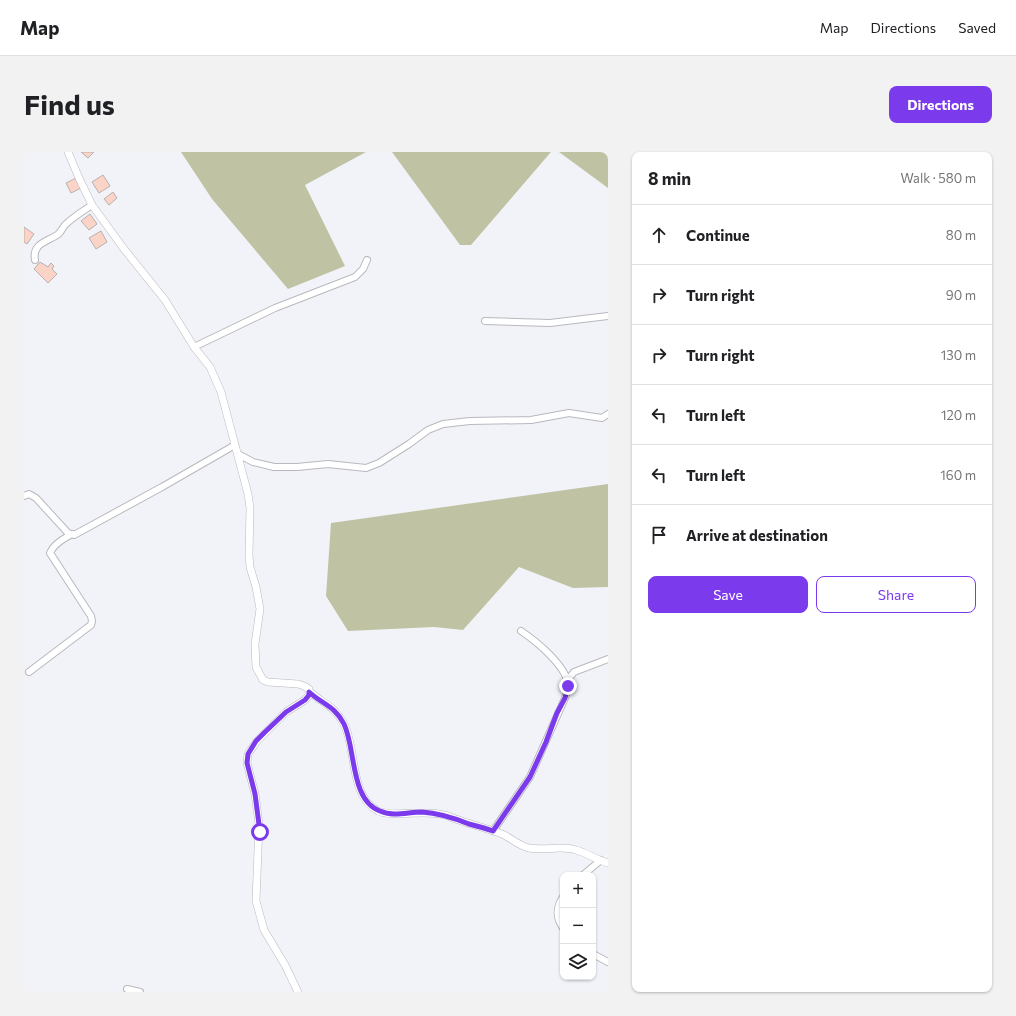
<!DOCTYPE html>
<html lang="en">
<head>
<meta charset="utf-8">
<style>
	:root { --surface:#fff; --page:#f2f2f2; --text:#202124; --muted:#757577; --line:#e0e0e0; --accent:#7c3aed }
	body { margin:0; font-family:Commissioner,sans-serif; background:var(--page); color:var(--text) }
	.controls { position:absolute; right:12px; bottom:12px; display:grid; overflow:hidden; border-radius:8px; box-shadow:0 1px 3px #0004 }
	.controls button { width:36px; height:36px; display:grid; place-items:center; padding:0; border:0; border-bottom:1px solid var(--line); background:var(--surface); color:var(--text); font:20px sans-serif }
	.stop { position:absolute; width:12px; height:12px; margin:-9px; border:3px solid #7c3aed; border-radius:50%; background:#fff }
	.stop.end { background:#7c3aed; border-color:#fff; box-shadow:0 1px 4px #0008 }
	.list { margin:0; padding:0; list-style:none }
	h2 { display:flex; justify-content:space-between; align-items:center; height:52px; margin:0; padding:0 16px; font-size:17px }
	h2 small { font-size:13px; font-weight:400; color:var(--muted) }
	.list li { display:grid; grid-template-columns:26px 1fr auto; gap:12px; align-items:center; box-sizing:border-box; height:60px; padding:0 16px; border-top:1px solid var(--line) }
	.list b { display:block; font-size:15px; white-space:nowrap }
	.list em { font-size:13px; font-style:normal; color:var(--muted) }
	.actions { display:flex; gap:8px; padding:12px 16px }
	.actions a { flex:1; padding:9px 0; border:1px solid var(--accent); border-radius:8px; text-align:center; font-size:14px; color:var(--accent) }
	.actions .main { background:var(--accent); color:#fff }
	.icon { flex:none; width:22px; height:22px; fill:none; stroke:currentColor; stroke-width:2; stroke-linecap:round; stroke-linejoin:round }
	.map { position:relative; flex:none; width:584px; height:840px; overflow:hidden; border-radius:8px }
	header { display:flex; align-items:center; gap:24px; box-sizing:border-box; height:56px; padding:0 20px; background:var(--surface); border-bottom:1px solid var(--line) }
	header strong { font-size:19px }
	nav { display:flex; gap:22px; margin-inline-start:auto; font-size:14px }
	.intro { display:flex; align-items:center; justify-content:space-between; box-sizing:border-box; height:96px; padding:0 24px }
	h1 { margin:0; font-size:28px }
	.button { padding:10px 18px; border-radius:8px; background:var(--accent); color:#fff; font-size:14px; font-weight:700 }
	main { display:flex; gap:24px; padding:0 24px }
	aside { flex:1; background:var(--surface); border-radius:8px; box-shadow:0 1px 3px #0004 }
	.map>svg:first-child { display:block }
	.green { fill:#c0c3a3 }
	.building { fill:#fcd3c7; stroke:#b6b0ae }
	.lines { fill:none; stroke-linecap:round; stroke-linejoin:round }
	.minor-casing { stroke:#b8b9be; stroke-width:8 }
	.tertiary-casing { stroke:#b8b9be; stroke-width:8 }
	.minor { stroke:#fff; stroke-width:6 }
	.tertiary { stroke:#fff; stroke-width:7 }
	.route { stroke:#7c3aed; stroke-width:5 }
</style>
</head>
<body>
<header>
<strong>Map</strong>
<nav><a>Map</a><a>Directions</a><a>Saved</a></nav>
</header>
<div class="intro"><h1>Find us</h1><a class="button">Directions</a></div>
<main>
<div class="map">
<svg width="584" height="840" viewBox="0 0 584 840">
	<rect width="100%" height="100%" fill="#f1f3f9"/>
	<!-- green -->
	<path class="green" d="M157,0H342L281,33L321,114L264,137L188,47Z
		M368,0H527L447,93H436Z
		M535,0H584V36Z
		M584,332V435L549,436L495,415L439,478L410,475L324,479L302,444L307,371Z"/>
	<!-- building -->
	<path class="building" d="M57,0H70L64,6Z
		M79,23L86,34L75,41L68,30Z
		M52,26L57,36L47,41L42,31Z
		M89,40L93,46L85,53L80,47Z
		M66,62L73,72L65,78L57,69Z
		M0,75L10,82L3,92L0,90Z
		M77,79L83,90L72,97L65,86Z
		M16,110L24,115L27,111L30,114L28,117L33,122L24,131L10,117Z"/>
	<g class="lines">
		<defs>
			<path id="minor" d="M11,108C8,92 22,90 33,83C37,81 38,76 41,73C49,65 59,59 68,53
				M461,169L526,171L584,164
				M170,195L251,156L331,125L339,117L343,108
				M214,302L229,310L250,315H273L304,312L342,316L355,311L385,292L404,278L419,272L446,269L507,268L545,261L578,266L584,262
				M0,344L5,342L12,346L44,381L50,383L138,335L211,293
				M5,520L67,473L68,469L67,464L26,401C30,392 39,387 48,382
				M543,529L550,520L584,507
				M469,679L506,625L541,546C542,542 544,538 544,534C544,515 512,489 497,479
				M559,723L577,708
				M539,745C532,755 532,766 539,776
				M569,802L584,810
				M103,837L116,840"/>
			<path id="tertiary" d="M44,0L55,26L68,53L100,97L141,148L170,195L186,215L197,240L224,342L226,356L225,403L226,415L232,435L236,457L231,492L232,515L239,528L244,530L274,532L280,534L285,537V543L281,548L262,560L233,589L224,602L223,611L231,642L235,672L232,749L240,778L261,813L274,840
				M285,539C299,552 310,553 320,572C333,597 325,644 354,659C369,666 401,657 420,663C423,663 426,665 429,666C445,672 462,676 478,682C487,686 495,694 505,696C521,699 537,693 552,698C563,701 573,708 584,711"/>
		</defs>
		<!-- minor casing -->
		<use href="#minor" class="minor-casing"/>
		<!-- tertiary casing -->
		<use href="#tertiary" class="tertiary-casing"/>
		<!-- minor -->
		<use href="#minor" class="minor"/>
		<!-- tertiary -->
		<use href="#tertiary" class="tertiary"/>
	</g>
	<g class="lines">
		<!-- route -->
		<path class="route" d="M236,680L231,642L223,611L224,602L232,589L241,580L262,560L281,548L285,543V540C298,552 311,554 320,572C332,597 326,648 356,659C369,665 384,660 398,660C415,661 430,666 445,672C453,674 461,676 469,679L506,625L522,590L533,561L541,546L544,534"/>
	</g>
</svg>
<div class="controls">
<button>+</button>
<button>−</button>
<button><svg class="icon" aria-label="layers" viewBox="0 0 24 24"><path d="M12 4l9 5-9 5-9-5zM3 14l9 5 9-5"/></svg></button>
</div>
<div class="stop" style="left:236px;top:680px"></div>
<div class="stop end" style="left:544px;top:534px"></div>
</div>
<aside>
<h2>8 min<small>Walk · 580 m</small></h2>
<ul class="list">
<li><svg class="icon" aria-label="ahead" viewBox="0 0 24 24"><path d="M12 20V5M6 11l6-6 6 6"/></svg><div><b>Continue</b></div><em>80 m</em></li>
<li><svg class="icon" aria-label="right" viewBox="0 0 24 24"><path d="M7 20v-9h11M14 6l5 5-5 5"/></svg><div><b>Turn right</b></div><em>90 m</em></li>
<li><svg class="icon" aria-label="right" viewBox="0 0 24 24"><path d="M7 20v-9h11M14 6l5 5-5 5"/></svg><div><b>Turn right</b></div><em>130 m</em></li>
<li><svg class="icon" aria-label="left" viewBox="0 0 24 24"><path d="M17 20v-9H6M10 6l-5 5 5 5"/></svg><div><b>Turn left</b></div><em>120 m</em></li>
<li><svg class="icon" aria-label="left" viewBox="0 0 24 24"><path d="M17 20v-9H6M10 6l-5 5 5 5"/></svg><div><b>Turn left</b></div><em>160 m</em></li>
<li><svg class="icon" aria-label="arrive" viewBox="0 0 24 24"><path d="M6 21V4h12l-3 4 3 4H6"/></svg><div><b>Arrive at destination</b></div></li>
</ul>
<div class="actions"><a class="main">Save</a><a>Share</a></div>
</aside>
</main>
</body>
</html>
